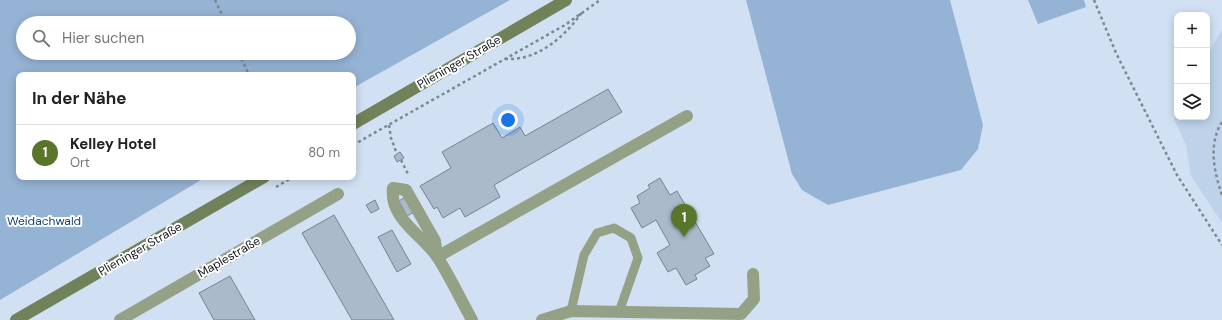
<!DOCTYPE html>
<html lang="de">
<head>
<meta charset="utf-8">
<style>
	:root { --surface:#fff; --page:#f6f6f6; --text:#222; --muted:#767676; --line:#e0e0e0; --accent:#59752a }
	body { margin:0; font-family:"DM Sans",sans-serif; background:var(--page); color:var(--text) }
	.controls { position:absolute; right:12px; top:12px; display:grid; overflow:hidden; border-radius:8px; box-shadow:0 2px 10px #0003 }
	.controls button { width:36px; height:36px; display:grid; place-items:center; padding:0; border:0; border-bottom:1px solid var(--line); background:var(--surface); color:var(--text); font:20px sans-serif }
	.you { position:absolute; left:508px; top:120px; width:14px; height:14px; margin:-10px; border:3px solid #fff; border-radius:50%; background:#1a73e8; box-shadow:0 0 0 6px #1a73e833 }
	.badge { display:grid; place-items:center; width:26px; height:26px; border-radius:50%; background:var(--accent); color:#fff; font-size:13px; font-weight:700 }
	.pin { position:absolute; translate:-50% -33px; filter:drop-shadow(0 1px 2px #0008) }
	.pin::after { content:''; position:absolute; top:21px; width:14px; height:12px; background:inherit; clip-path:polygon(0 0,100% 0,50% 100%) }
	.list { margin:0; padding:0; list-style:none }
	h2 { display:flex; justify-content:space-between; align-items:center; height:52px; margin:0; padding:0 16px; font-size:17px }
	h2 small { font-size:13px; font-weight:400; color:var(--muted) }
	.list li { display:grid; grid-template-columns:26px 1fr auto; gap:12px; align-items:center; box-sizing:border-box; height:56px; padding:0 16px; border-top:1px solid var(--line) }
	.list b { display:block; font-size:15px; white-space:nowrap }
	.list p { margin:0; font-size:13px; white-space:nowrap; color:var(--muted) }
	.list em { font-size:13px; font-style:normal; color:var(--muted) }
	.icon { flex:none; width:22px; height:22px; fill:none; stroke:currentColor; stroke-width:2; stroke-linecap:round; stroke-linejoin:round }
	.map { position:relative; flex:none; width:1222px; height:320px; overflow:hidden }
	.search { position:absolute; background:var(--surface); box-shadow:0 2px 10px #0003; left:16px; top:16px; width:340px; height:44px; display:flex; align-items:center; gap:10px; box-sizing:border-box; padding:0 14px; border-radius:22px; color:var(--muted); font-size:15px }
	.panel { position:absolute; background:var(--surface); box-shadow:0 2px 10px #0003; left:16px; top:72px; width:340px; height:108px; border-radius:8px }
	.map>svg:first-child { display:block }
	.built { fill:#bed3ea }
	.green { fill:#95b3d4; fill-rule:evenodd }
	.building { fill:#aabacb; stroke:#758393 }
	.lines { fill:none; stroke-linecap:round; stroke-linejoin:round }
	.path { stroke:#7d8895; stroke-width:2.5; stroke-dasharray:3 3; stroke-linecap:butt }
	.service { stroke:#95a186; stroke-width:9 }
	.minor { stroke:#95a186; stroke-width:12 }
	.secondary { stroke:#71825b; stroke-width:12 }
	.labels { text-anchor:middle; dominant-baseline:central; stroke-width:4; stroke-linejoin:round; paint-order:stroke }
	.street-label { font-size:12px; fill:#11171d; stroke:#fff }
	.park-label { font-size:12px; fill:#134676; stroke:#fff }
</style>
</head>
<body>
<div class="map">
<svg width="1222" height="320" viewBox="0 0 1222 320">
	<rect width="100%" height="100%" fill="#d1e1f3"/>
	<!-- built -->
	<path class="built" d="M1222,29V223L1191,176L1186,145L1174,119L1177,114V117H1207V57Z"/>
	<!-- green -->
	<path class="green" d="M0,0H510L353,88V75H19V177H206L0,300ZM23,23H349V53H23Z
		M746,0H950L983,125L978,149L961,170L828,205L802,190L792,174Z
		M1028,0H1084L1086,7L1038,24Z"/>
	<!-- building -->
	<path class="building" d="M608,89L622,112L494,185L500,197L465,217L460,208L443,218L437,207L434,209L420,186L451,168L442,152L493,123L502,138L520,127L525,136Z
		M400,152L404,158L397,162L394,156Z
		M660,178L670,195L677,191L714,254L705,258L710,266L695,275L697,279L686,285L676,268L668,272L657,253L670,245L656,220L642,228L631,208L640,203L637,196L650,188L648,185Z
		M405,197L414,212L407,216L399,201Z
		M375,200L379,209L371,213L366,205Z
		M334,215L394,320H352L302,233Z
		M392,230L411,264L397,272L378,237Z
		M230,276L255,320H214L199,293Z"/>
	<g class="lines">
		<!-- path -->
		<path class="path" d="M215,0L226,23
			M1094,0L1116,53L1177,175L1222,245
			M239,53L249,75
			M505,59C537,61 565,37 582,12
			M1222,122C1208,144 1214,172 1222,195
			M389,125L391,138L397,154
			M353,145L565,25L600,0
			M401,160L409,176
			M276,187L293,177"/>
		<!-- service -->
		<path class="service" d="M571,311L584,255L597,233L614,228L631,238L638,258L619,312"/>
		<!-- minor -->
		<path class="minor" d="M437,257L687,116
			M437,257L435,241L406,190L393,188C389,219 423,235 438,258C450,277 461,300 472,320
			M120,320L338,194
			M542,320L571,311L741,314L754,299L753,274"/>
		<!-- secondary -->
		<path class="secondary" d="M353,124L566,0
			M16,320L264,177"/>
	</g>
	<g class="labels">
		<!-- street labels -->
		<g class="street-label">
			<text transform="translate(459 62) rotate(-30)">Plieninger Straße</text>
			<text transform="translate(140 249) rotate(-30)">Plieninger Straße</text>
			<text transform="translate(229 257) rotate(-30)">Maplestraße</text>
		</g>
		<!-- park labels -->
		<g class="park-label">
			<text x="44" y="221">Weidachwald</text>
		</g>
	</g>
</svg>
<div class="controls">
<button>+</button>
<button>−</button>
<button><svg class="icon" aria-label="layers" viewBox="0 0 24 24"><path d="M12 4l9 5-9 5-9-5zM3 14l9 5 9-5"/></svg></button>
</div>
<div class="you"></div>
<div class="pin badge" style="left:684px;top:237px">1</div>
<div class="search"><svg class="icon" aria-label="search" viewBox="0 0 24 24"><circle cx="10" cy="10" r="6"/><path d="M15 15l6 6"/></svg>Hier suchen</div>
<section class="panel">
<h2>In der Nähe<small></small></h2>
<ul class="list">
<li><span class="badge">1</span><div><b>Kelley Hotel</b><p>Ort</p></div><em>80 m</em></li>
</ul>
</section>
</div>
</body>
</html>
